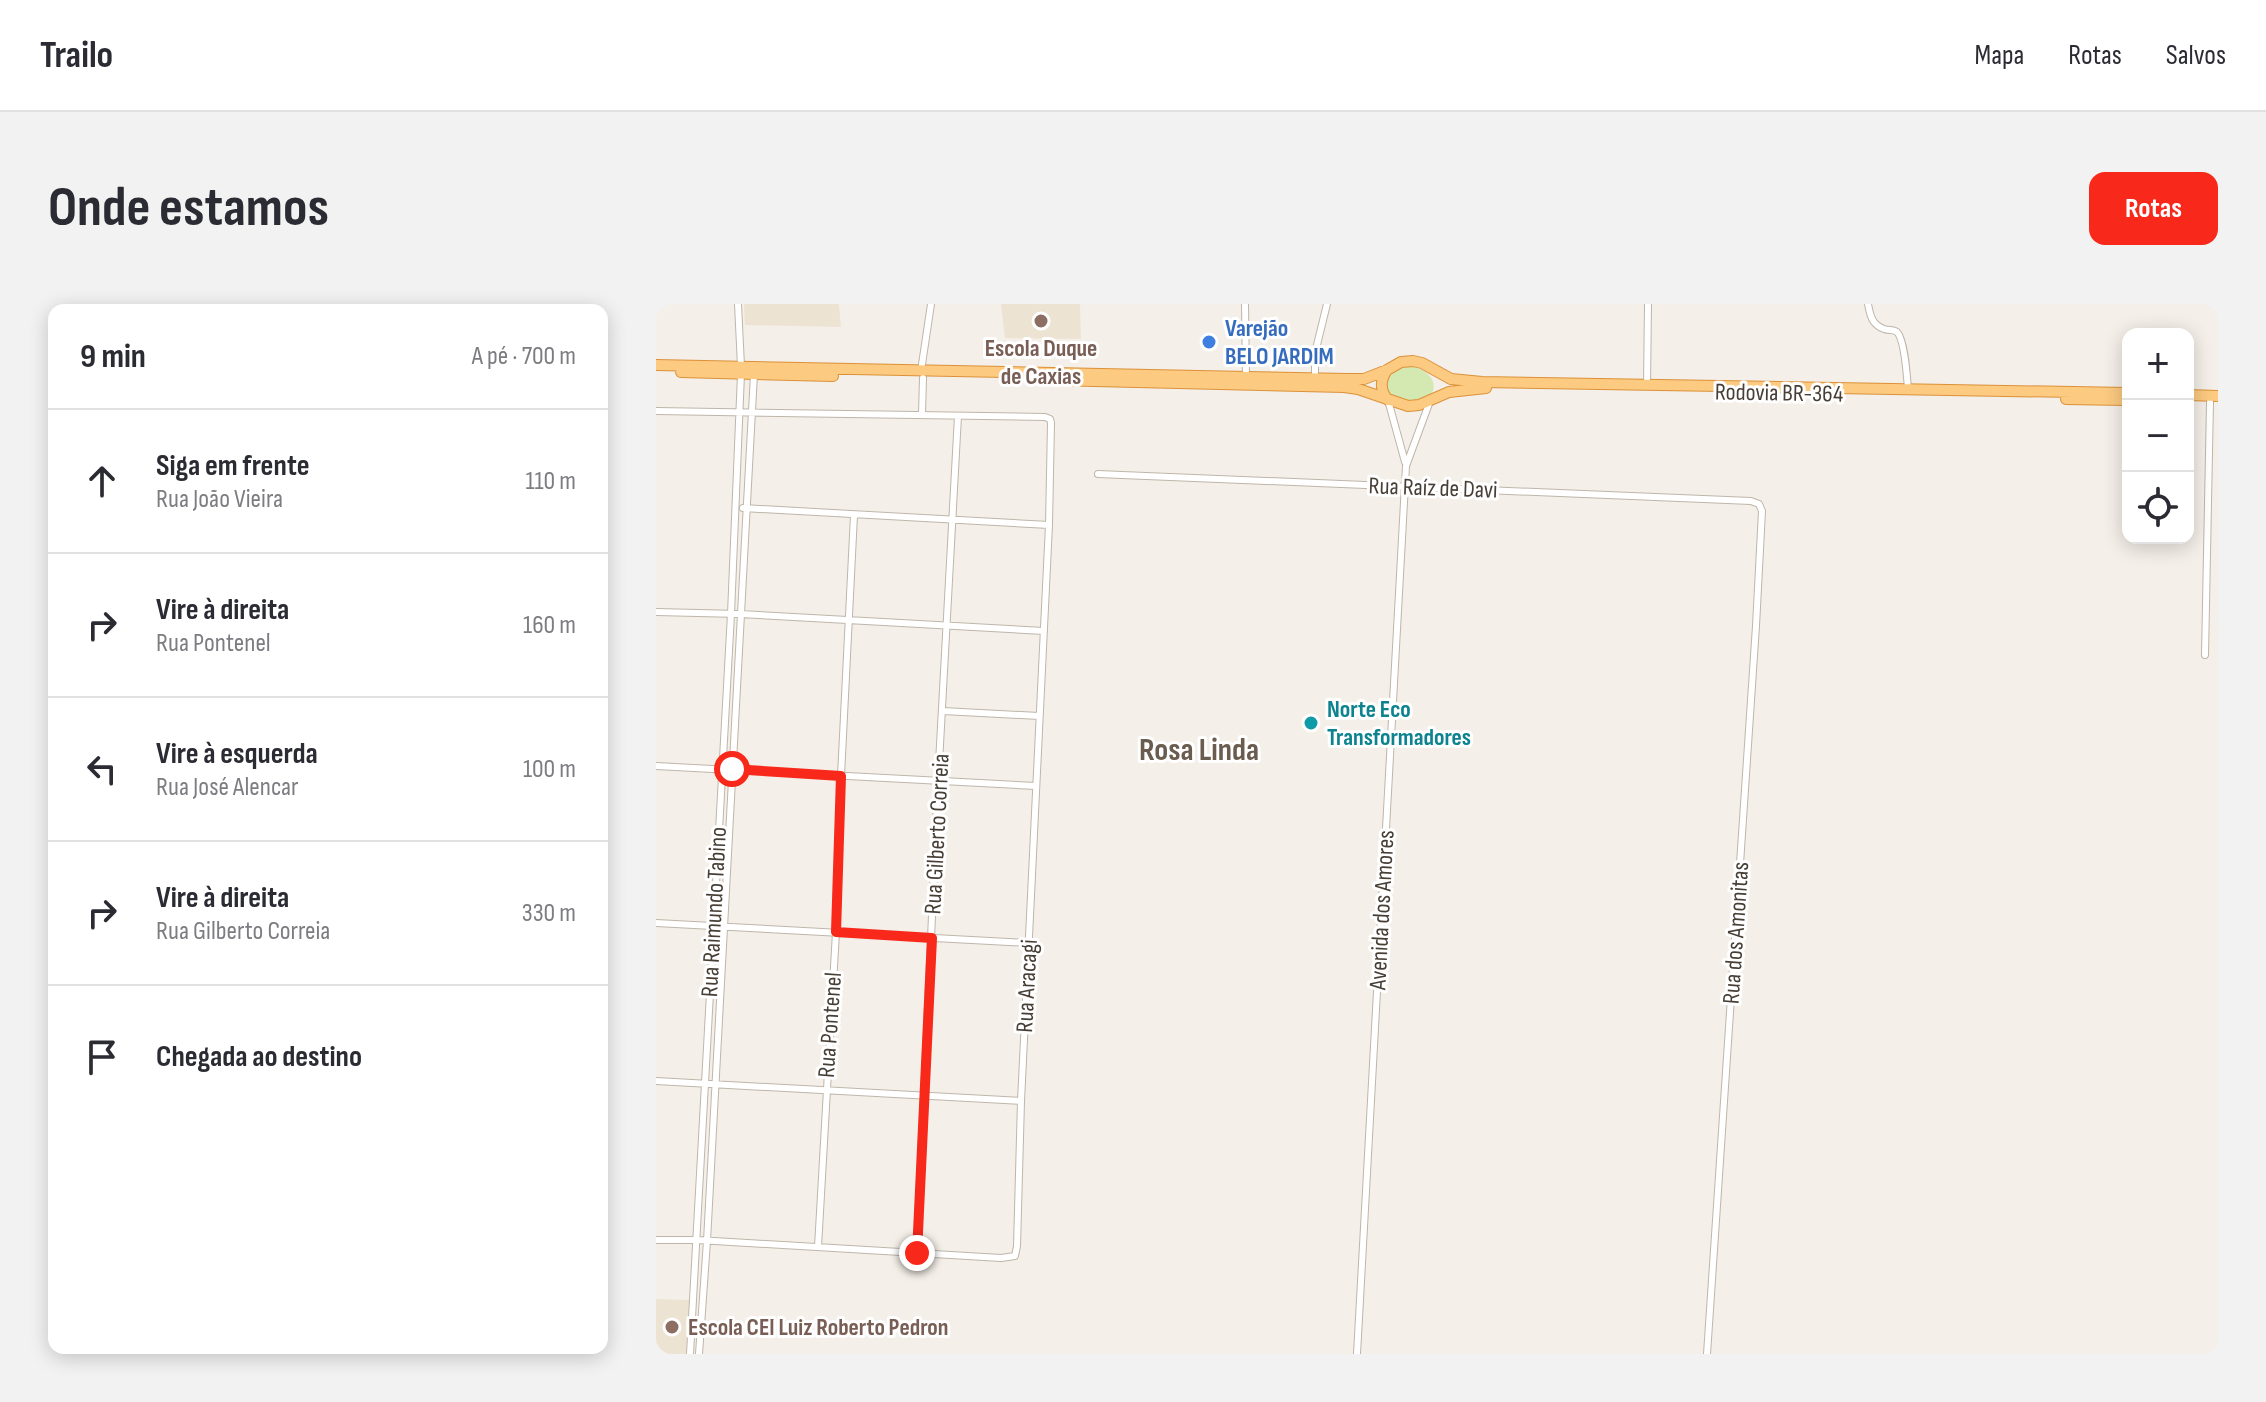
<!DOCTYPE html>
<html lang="pt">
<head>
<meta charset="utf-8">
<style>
	:root { --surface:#fff; --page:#f2f2f3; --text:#2b2b33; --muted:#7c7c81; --line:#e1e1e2; --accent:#f8281b }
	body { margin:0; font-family:"Sofia Sans Condensed",sans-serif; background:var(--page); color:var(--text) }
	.controls { position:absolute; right:24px; top:24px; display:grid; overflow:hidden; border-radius:16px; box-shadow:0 4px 20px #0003 }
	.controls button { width:72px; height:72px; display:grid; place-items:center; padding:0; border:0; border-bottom:2px solid var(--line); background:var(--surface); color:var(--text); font:40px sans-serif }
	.stop { position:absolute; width:24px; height:24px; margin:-18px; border:6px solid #f8281b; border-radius:50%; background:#fff }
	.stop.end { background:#f8281b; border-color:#fff; box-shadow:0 2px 8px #0008 }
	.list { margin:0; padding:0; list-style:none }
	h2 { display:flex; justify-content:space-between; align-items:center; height:104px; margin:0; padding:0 32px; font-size:34px }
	h2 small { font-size:26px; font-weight:400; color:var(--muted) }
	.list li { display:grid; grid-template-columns:52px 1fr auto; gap:24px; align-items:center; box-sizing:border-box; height:144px; padding:0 32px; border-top:2px solid var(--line) }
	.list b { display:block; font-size:30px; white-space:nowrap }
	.list p { margin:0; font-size:26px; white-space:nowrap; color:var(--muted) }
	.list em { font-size:26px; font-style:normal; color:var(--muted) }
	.icon { flex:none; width:44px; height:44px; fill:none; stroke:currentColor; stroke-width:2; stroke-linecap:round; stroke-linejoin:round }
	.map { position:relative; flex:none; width:1562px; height:1050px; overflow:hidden; border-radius:16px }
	header { display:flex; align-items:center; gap:48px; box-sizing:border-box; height:112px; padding:0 40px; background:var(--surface); border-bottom:2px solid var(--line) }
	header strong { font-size:38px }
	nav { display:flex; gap:44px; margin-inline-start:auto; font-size:28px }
	.intro { display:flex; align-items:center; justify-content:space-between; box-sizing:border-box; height:192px; padding:0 48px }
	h1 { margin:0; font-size:56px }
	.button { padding:20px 36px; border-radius:16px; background:var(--accent); color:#fff; font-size:28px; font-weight:700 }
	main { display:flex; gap:48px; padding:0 48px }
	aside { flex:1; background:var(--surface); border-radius:16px; box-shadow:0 4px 20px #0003 }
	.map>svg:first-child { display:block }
	.education { fill:#ede3d2 }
	.green { fill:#d4e8b1 }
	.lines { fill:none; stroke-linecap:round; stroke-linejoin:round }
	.minor-casing { stroke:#bfb6aa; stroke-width:8 }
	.trunk-casing { stroke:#dc9139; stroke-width:12 }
	.minor { stroke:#fff; stroke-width:6 }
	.trunk { stroke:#fcca80; stroke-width:10 }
	.route { stroke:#f8281b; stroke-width:10 }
	.education-dot { fill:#8d6e63; stroke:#fff; stroke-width:3 }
	.shop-dot { fill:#3f7fe0; stroke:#fff; stroke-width:3 }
	.culture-dot { fill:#0f9aa8; stroke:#fff; stroke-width:3 }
	.labels { text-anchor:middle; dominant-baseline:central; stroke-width:6; stroke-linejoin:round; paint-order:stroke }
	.shop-label { font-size:24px; font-weight:bold; fill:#366cbe; stroke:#fff; text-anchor:start }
	.education-label { font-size:24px; font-weight:bold; fill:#785e54; stroke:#fff }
	.street-label { font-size:24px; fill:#473f36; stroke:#fff }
	.culture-label { font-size:24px; font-weight:bold; fill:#0d838f; stroke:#fff; text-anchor:start }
	.district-label { font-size:32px; font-weight:bold; fill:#6a5c4e; stroke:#fff }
</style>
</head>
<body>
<header>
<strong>Trailo</strong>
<nav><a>Mapa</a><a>Rotas</a><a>Salvos</a></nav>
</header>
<div class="intro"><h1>Onde estamos</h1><a class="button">Rotas</a></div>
<main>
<aside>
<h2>9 min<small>A pé · 700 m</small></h2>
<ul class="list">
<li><svg class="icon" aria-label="ahead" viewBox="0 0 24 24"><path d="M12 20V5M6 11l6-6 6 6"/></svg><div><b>Siga em frente</b><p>Rua João Vieira</p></div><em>110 m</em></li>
<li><svg class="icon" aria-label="right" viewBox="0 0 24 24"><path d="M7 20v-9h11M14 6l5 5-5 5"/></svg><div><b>Vire à direita</b><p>Rua Pontenel</p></div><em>160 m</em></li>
<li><svg class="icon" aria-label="left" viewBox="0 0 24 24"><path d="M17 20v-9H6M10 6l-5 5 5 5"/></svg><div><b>Vire à esquerda</b><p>Rua José Alencar</p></div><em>100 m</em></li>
<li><svg class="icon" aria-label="right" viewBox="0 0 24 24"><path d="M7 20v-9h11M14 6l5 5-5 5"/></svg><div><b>Vire à direita</b><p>Rua Gilberto Correia</p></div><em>330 m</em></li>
<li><svg class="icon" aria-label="arrive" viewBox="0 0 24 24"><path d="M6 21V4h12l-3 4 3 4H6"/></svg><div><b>Chegada ao destino</b></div></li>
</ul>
</aside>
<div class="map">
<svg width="1562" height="1050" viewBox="0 0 1562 1050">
	<rect width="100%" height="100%" fill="#f4efe8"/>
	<!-- education -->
	<path class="education" d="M88,0H183L185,23L89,21Z
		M345,0H424L425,35L349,34Z
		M0,995L34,996L31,1050H0Z"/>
	<!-- green -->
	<path class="green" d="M745,62C778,60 791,91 761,98C755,99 747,98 741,98L730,86L731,72Z"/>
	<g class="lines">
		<defs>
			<path id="minor" d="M82,0L85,62
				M589,0L590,72
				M1212,0C1214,11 1216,21 1228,25C1233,27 1237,25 1241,28C1249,36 1251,74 1252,85
				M265,67L275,0
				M659,74V49L671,0
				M991,82L992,0
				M732,96L749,158
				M0,107L389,113L394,115L395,119L393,221L365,797L361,942L359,952L345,954L42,936H0
				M266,110L267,74
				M442,170L1095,197L1103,200L1106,207L1100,322L1051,1050
				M87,204L393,221
				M0,308L84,310L388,327
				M1549,351L1554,98
				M287,407L383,412
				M0,462L380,482
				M0,619L373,639
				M0,777L365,797
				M162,943L180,628L185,472L198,211
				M261,949L282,477L302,112
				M34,1050L75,310L85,70
				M43,1050L51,937L98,70
				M701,1050L750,162L774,97"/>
			<path id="trunk" d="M0,61L692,75H708L731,66L745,58L757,57L766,59L795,75L826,78L1472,89
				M731,66C724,76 724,87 732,96
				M25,68L177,72
				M397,76L688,83L702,85L752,102L763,101L793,88L830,84
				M1532,91L1562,92
				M1410,95L1472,96"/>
		</defs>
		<!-- minor casing -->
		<use href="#minor" class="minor-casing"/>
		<!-- trunk casing -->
		<use href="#trunk" class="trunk-casing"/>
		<!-- minor -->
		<use href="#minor" class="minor"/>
		<!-- trunk -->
		<use href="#trunk" class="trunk"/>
	</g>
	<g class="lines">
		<!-- route -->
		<path class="route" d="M76,465L185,472L180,628L276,634L261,949"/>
	</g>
	<!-- markers -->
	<g class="education-dot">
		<circle cx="385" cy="17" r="8"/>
		<circle cx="16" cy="1023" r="8"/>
	</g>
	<circle class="shop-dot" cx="553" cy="38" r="8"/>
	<circle class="culture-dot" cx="655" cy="419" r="8"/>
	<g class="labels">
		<!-- shop labels -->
		<g class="shop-label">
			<text x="569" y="24">Varejão<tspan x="569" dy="28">BELO JARDIM</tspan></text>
		</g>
		<!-- education labels -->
		<g class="education-label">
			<text x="385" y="44">Escola Duque<tspan x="385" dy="28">de Caxias</tspan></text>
			<text x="32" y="1023" text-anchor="start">Escola CEI Luiz Roberto Pedron</text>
		</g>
		<!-- street labels -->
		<g class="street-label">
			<text transform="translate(1123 89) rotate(1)">Rodovia BR-364</text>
			<text transform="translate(777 184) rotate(2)">Rua Raíz de Davi</text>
			<text transform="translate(281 530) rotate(-87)">Rua Gilberto Correia</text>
			<text transform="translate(726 606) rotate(-87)">Avenida dos Amores</text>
			<text transform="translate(58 608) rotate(-87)">Rua Raimundo Tabino</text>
			<text transform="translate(1080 629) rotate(-86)">Rua dos Amonitas</text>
			<text transform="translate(371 682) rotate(-87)">Rua Aracagi</text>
			<text transform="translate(174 721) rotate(-86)">Rua Pontenel</text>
		</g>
		<!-- culture labels -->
		<g class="culture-label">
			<text x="671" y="405">Norte Eco<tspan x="671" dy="28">Transformadores</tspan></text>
		</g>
		<!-- district labels -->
		<g class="district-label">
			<text x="543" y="446">Rosa Linda</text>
		</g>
	</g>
</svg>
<div class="controls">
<button>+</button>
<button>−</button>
<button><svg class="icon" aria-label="locate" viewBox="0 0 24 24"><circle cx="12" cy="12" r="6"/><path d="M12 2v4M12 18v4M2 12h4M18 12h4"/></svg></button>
</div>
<div class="stop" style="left:76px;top:465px"></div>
<div class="stop end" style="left:261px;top:949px"></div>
</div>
</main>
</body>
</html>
